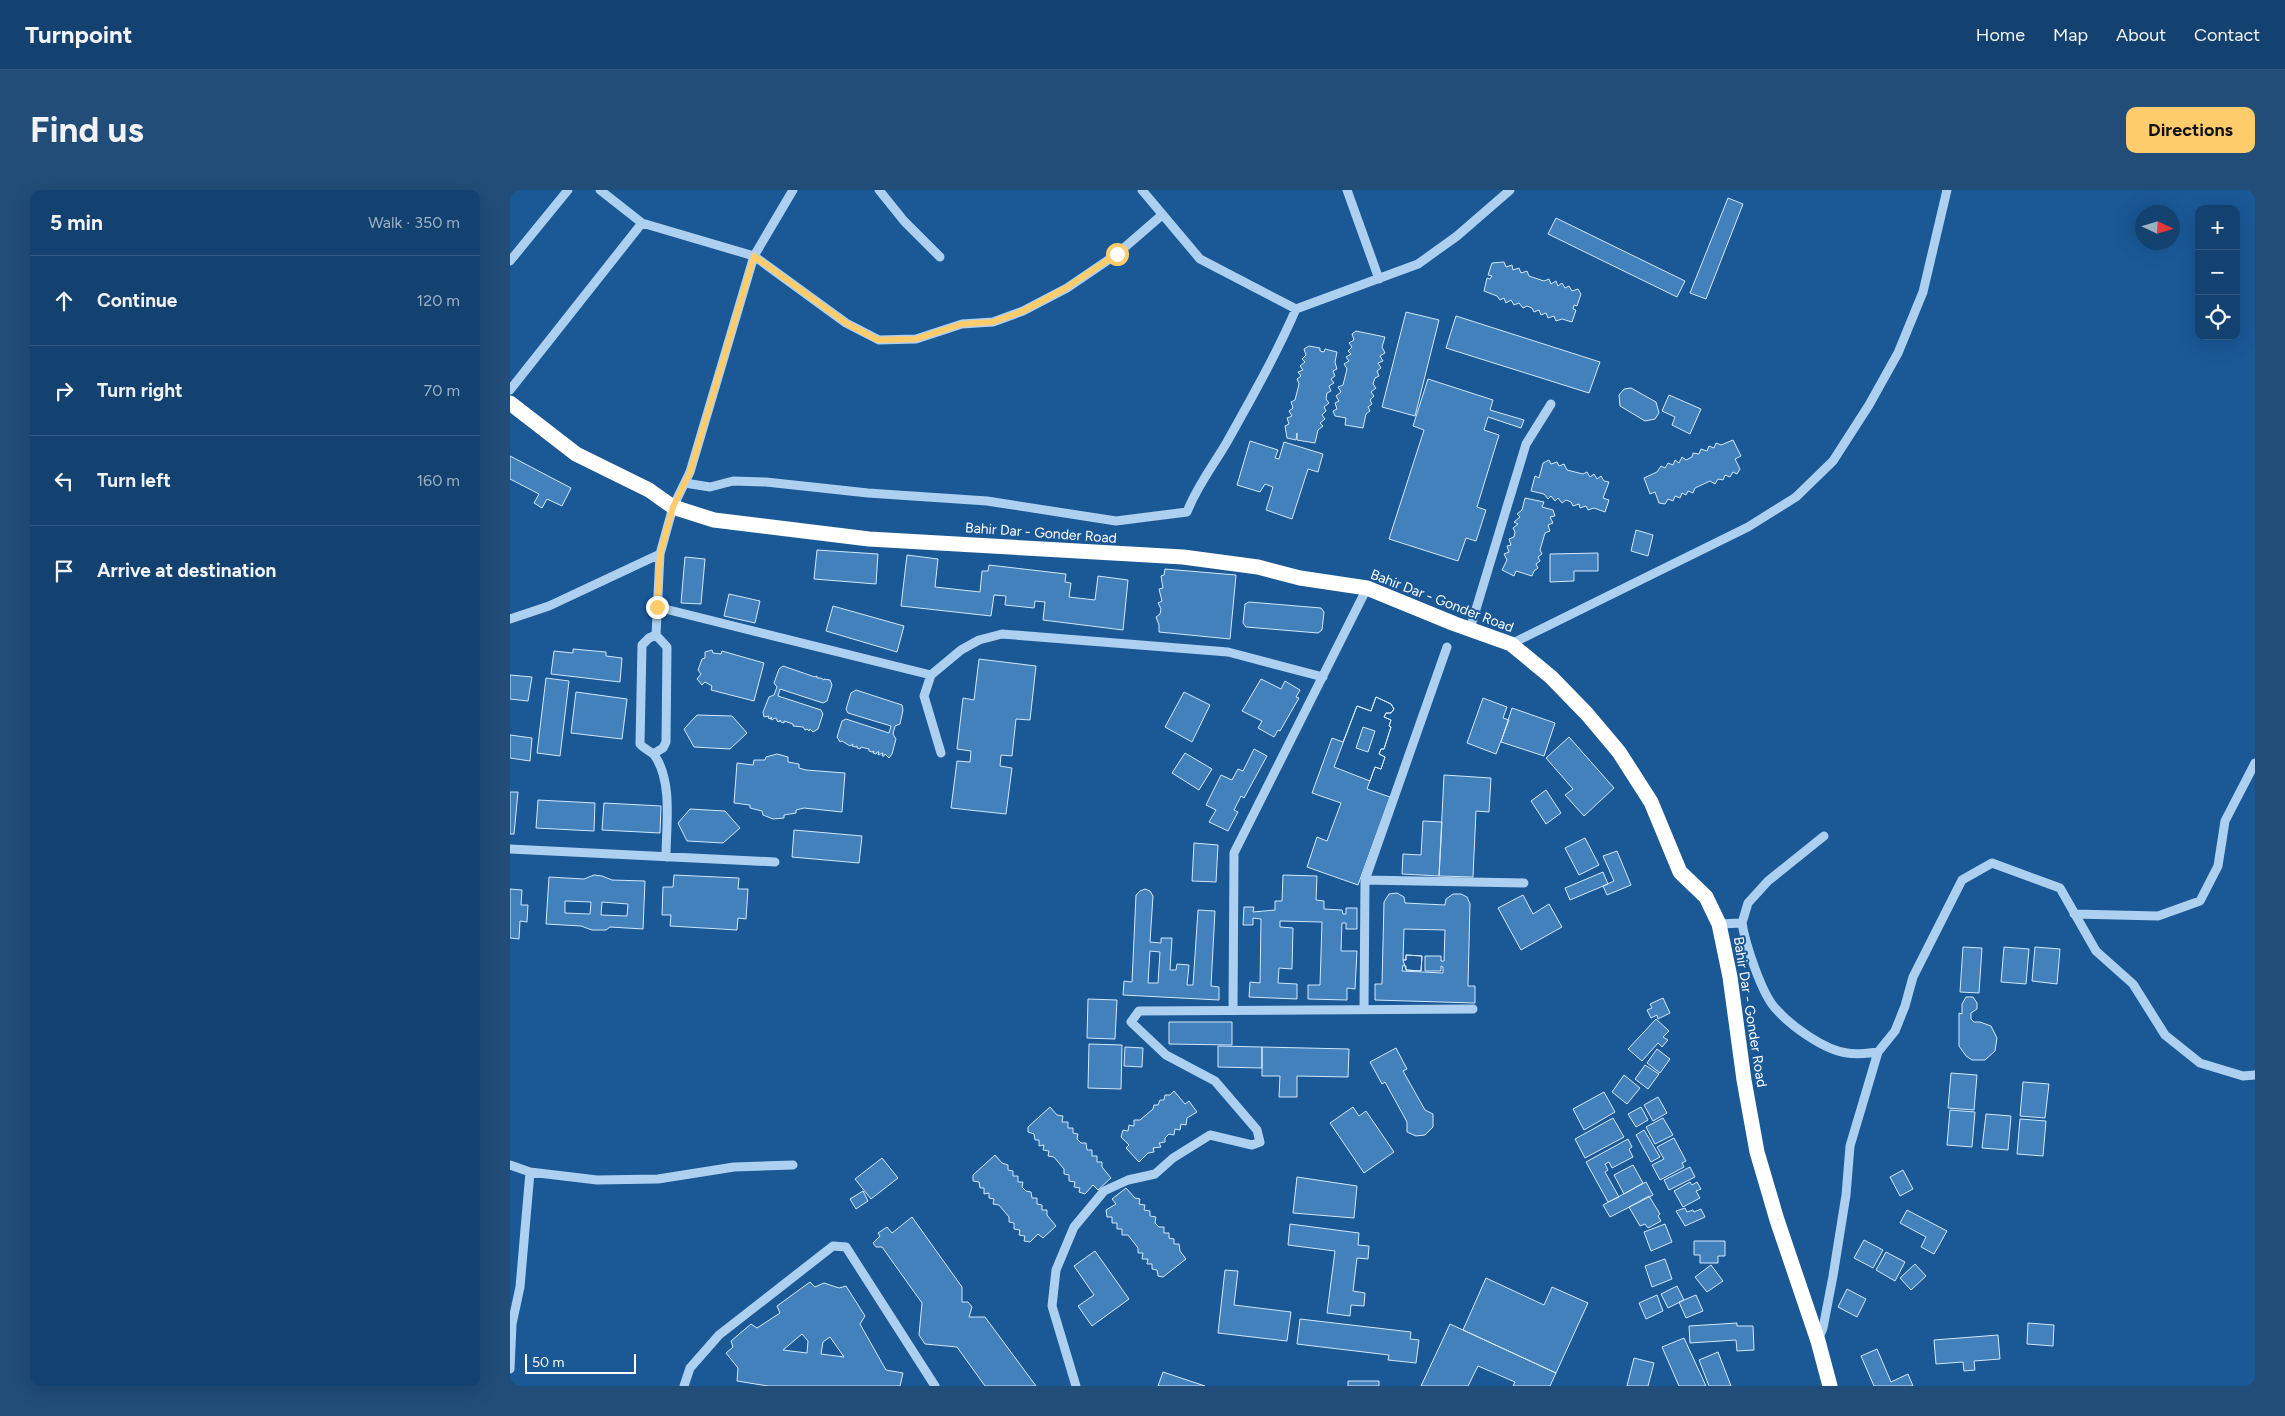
<!DOCTYPE html>
<html lang="en">
<head>
<meta charset="utf-8">
<style>
	:root { --surface:#144270; --page:#214d78; --text:#f1f3f6; --muted:#9db0c3; --line:#335b83; --accent:#ffcc6c }
	body { margin:0; font-family:Figtree,sans-serif; background:var(--page); color:var(--text) }
	.controls { position:absolute; right:15px; top:15px; display:grid; overflow:hidden; border-radius:10px; box-shadow:0 5px 20px #0002 }
	.controls button { width:45px; height:45px; display:grid; place-items:center; padding:0; border:0; border-bottom:1px solid var(--line); background:var(--surface); color:var(--text); font:25px sans-serif }
	.compass { position:absolute; left:1625px; top:15px; width:45px; height:45px; border-radius:50%; background:var(--surface); box-shadow:0 5px 20px #0002; rotate:94deg }
	.scale { position:absolute; left:15px; bottom:12px; width:111px; box-sizing:border-box; padding-left:5px; border:2px solid #fff; border-top:0; font-size:14px; line-height:18px; white-space:nowrap; color:#fff; -webkit-text-stroke:4px #1a5896; paint-order:stroke }
	.stop { position:absolute; width:15px; height:15px; margin:-11px; border:4px solid #ffcc6c; border-radius:50%; background:#fff }
	.stop.end { background:#ffcc6c; border-color:#fff; box-shadow:0 1px 5px #0008 }
	.list { margin:0; padding:0; list-style:none }
	h2 { display:flex; justify-content:space-between; align-items:center; height:65px; margin:0; padding:0 20px; font-size:21px }
	h2 small { font-size:16px; font-weight:400; color:var(--muted) }
	.list li { display:grid; grid-template-columns:32px 1fr auto; gap:15px; align-items:center; box-sizing:border-box; height:90px; padding:0 20px; border-top:1px solid var(--line) }
	.list b { display:block; font-size:19px; white-space:nowrap }
	.list em { font-size:16px; font-style:normal; color:var(--muted) }
	.icon { flex:none; width:28px; height:28px; fill:none; stroke:currentColor; stroke-width:2; stroke-linecap:round; stroke-linejoin:round }
	.map { position:relative; flex:none; width:1745px; height:1196px; overflow:hidden; border-radius:10px }
	header { display:flex; align-items:center; gap:30px; box-sizing:border-box; height:70px; padding:0 25px; background:var(--surface); border-bottom:1px solid var(--line) }
	header strong { font-size:24px }
	nav { display:flex; gap:28px; margin-inline-start:auto; font-size:18px }
	.intro { display:flex; align-items:center; justify-content:space-between; box-sizing:border-box; height:120px; padding:0 30px }
	h1 { margin:0; font-size:35px }
	.button { padding:12px 22px; border-radius:10px; background:var(--accent); color:#111; font-size:18px; font-weight:700 }
	main { display:flex; gap:30px; padding:0 30px }
	aside { flex:1; background:var(--surface); border-radius:10px; box-shadow:0 5px 20px #0002 }
	.map>svg:first-child { display:block }
	.building { fill:#4381bd; stroke:#d4e8fb; fill-rule:evenodd }
	.lines { fill:none; stroke-linecap:round; stroke-linejoin:round }
	.minor { stroke:#add0f0; stroke-width:9 }
	.highway { stroke:#fff; stroke-width:15 }
	.route { stroke:#ffcc6c; stroke-width:6 }
	.labels { text-anchor:middle; dominant-baseline:central; stroke-width:4; stroke-linejoin:round; paint-order:stroke }
	.street-label { font-size:14px; fill:#fff; stroke:#1a5896 }
</style>
</head>
<body>
<header>
<strong>Turnpoint</strong>
<nav><a>Home</a><a>Map</a><a>About</a><a>Contact</a></nav>
</header>
<div class="intro"><h1>Find us</h1><a class="button">Directions</a></div>
<main>
<aside>
<h2>5 min<small>Walk · 350 m</small></h2>
<ul class="list">
<li><svg class="icon" aria-label="ahead" viewBox="0 0 24 24"><path d="M12 20V5M6 11l6-6 6 6"/></svg><div><b>Continue</b></div><em>120 m</em></li>
<li><svg class="icon" aria-label="right" viewBox="0 0 24 24"><path d="M7 20v-9h11M14 6l5 5-5 5"/></svg><div><b>Turn right</b></div><em>70 m</em></li>
<li><svg class="icon" aria-label="left" viewBox="0 0 24 24"><path d="M17 20v-9H6M10 6l-5 5 5 5"/></svg><div><b>Turn left</b></div><em>160 m</em></li>
<li><svg class="icon" aria-label="arrive" viewBox="0 0 24 24"><path d="M6 21V4h12l-3 4 3 4H6"/></svg><div><b>Arrive at destination</b></div></li>
</ul>
</aside>
<div class="map">
<svg width="1745" height="1196" viewBox="0 0 1745 1196">
	<rect width="100%" height="100%" fill="#1a5896"/>
	<!-- building -->
	<path class="building" d="M1218,8L1233,14L1196,109L1180,103Z
		M1046,28L1175,91L1167,107L1038,44Z
		M994,72L996,77L1002,75L1003,80L1009,78L1011,83L1017,81L1019,86L1034,91L1039,89L1041,94L1046,91L1048,96L1052,93L1055,98L1059,96L1062,101L1068,99L1071,104L1067,116L1064,115L1063,119L1066,120L1062,132L1052,129L1046,131L1044,126L1038,128L1036,123L1031,125L1029,120L1024,122L1022,118L1017,116L1013,118L1009,113L1004,115L1001,110L996,113L994,108L990,110L987,106L974,101L977,88L980,89L982,86L978,85L982,73Z
		M896,122L929,130L905,226L872,217Z
		M946,126L1090,172L1079,203L936,158Z
		M846,141L875,147L872,157L875,163L870,166L873,171L868,173L871,178L867,181L869,186L865,188L863,194L866,198L861,202L864,206L860,210L862,214L858,217L860,221L856,224L853,238L835,235L836,228L825,226L823,221L827,219L825,213L829,211L826,206L831,202L828,197L833,195L837,179L834,174L839,171L836,167L841,164L838,161L842,157L839,153L844,150L842,144Z
		M799,156L810,158V161L814,162L815,159L827,162L825,172L827,179L823,181L825,186L821,189L824,193L819,196L821,201L817,203L816,209L819,213L814,217L816,221L812,225L815,229L810,233L813,236L808,240L805,253L787,250V243L786,250L777,248L775,236L779,234L777,228L782,226L779,221L783,218L781,212L785,210L789,194L787,189L791,186L788,182L793,180L790,176L795,172L792,169L796,165L794,159Z
		M918,189L983,210L980,220L1014,230L1011,238L978,227L974,240L989,245L967,317L976,320L966,351L956,348L948,371L879,349L914,240L903,236Z
		M1121,198L1146,212L1149,223L1145,229L1135,231L1110,216L1109,205L1114,199Z
		M1159,205L1191,219L1180,244L1162,235L1165,227L1152,221Z
		M1223,250L1231,266L1225,269L1230,279L1227,284L1223,282L1220,287L1215,285L1213,290L1208,289L1205,294L1200,291L1185,298L1183,303L1178,301L1176,305L1172,303L1170,308L1165,306L1163,311L1158,309L1155,314L1149,313L1145,302L1140,304L1134,288L1147,282L1151,276L1155,278L1158,273L1163,275L1165,270L1169,273L1172,267L1176,270L1182,267L1183,263L1189,264L1191,259L1197,261L1199,256L1204,258L1206,253L1211,255Z
		M740,251L768,260L765,268L769,269L774,252L813,264L808,282L798,279L782,329L756,320L763,297L755,294L750,302L727,295Z
		M0,266L61,298L52,316L37,309L32,318L24,313L29,304L0,289Z
		M1039,270L1041,274L1047,272L1049,276L1054,274L1057,280L1073,284L1077,282L1080,287L1084,284L1087,289L1091,286L1094,291L1099,292L1093,308L1099,310L1095,322L1084,318L1078,320L1076,316L1070,318L1069,314L1063,316L1061,312L1056,310L1052,313L1048,308L1045,311L1041,306L1038,309L1034,304L1021,301L1025,286L1029,288L1033,273Z
		M1015,308L1034,312L1032,317L1043,320L1045,326L1040,327L1043,333L1038,335L1040,341L1035,343L1030,360L1032,364L1028,367L1030,371L1026,374L1028,378L1024,381L1022,386L1006,381L1004,386L992,380L997,370L994,364L999,362L997,356L1001,355L999,349L1004,347L1005,342L1003,338L1008,334L1004,332L1010,327L1007,324L1012,320Z
		M1126,340L1143,345L1138,366L1121,361Z
		M307,360L368,364L366,394L304,389Z
		M1088,363V381H1064V391L1040,392V364Z
		M397,365L428,369L425,397L470,402L472,381H478L479,375L556,384L555,392L561,393L559,407L585,410L588,386L618,390L613,440L533,430L535,412L525,411L524,418L495,415L496,406L484,405L481,426L391,416Z
		M175,367L195,369L191,414L171,413Z
		M655,379L726,385L720,449L649,442V435L646,427L650,424L651,419L648,413L652,411L649,399L653,398L651,386L654,385Z
		M219,404L250,411L245,433L214,426Z
		M739,412L811,418L814,422L812,440L808,443L736,437L733,433L735,414Z
		M323,416L394,436L387,462L316,441Z
		M63,459L96,462V466L112,468L110,492L41,484L44,461L63,463Z
		M202,460L203,463L211,464L212,461L254,473L244,511L201,500L202,496L195,492L192,495L187,489L191,484L188,480L192,469L195,468V462Z
		M469,469L526,476L520,530L506,529L502,566L491,565L490,576L502,578L496,624L441,618L447,571L460,572L461,561L447,559L453,508L464,510Z
		M273,476L305,487L307,486V488H311L314,490V489L320,490L322,495L317,511L313,513L270,499L268,506L311,520L313,524L308,539L303,542L300,539L299,541L297,539L295,540L293,537L283,536V534L274,531V533L271,532L270,530L269,532L267,531V529L265,528L262,530L261,527V529L258,528L259,526L254,527L253,522L259,507L264,505L267,497L264,493L269,479Z
		M0,485L22,487L18,511L0,509Z
		M36,488L59,491L50,566L27,563Z
		M751,489L771,499L775,491L790,500L786,507L789,508L770,541L768,540L764,547L748,538L752,531L732,521Z
		M346,500L392,515L393,520L390,534L385,536L383,544L386,549L382,564L379,568L375,564L374,566H372L373,563L368,565L369,562H367L366,564L363,563L364,561L362,562L359,561V559L351,557L350,559L347,558V556L345,557L342,556L343,554L340,556L332,551L330,552L327,547L332,531L336,529L379,543L381,536L338,523L336,519L341,503Z
		M66,502L117,509L112,549L61,543Z
		M674,502L700,515L682,552L655,537Z
		M866,507L881,514L884,519L881,523H876L874,527L881,530L879,536L881,537L874,559H871L869,564L875,567L871,579L865,577L857,599L880,607L848,695L797,677L807,647L817,651L831,613L802,603L822,548L833,552L847,516L861,521Z
		M866,507L881,514L884,519L881,523H876L874,527L881,530L879,536L881,537L874,559H871L869,564L875,567L871,579L865,577L860,591L824,577L847,516L861,521ZM853,537L865,541L858,562L846,558Z
		M973,508L997,517L993,528L999,530L986,564L957,553Z
		M1002,518L1045,533L1034,566L991,552Z
		M187,525L222,526L237,543L220,559L184,557L174,539Z
		M0,545L22,548L20,571L0,568Z
		M1059,547L1104,598L1074,626L1055,605L1063,599L1036,568Z
		M744,559L757,566L734,608L731,606L724,620L728,622L718,641L699,632L706,620L696,615L711,585L722,590L728,579L733,581Z
		M675,563L702,579L689,600L662,583Z
		M267,564L278,567V572L289,574V578L296,580L335,583L332,622L294,618L286,620V623L274,625V628L263,629L253,625L252,621L240,618V615L224,613L227,573L243,575L244,570H255L256,567Z
		M934,585L981,588L979,622L966,621L963,687L929,686Z
		M1036,600L1051,623L1036,634L1021,611Z
		M0,602H8L4,644H0Z
		M28,610L85,613L84,641L26,638Z
		M94,613L151,616L150,643L92,640Z
		M180,619L215,621L230,638L213,653L177,651L168,633Z
		M913,631L932,632L929,686L892,684L893,664L911,665Z
		M284,640L352,646L349,673L282,667Z
		M1075,648L1089,675L1069,685L1055,658Z
		M684,653L708,655L706,692L682,691Z
		M1107,661L1121,695L1097,705L1093,696L1104,691L1093,666Z
		M1093,682L1098,694L1060,710L1055,698Z
		M84,685L92,686L102,690L135,691L133,739L100,737L96,740H82L71,736L36,734L39,687L74,689ZM55,711L81,712L80,724L55,723ZM92,712L118,714L117,726L91,725Z
		M164,685L229,688L228,699H238L236,729L228,728L227,740L160,736L161,725H152L153,697H163Z
		M773,685L807,686L806,710L814,711V719L832,720L833,724H836V718H847V739H836V733H832L831,761H847L845,799L837,798V810L798,809V795H810L812,732L770,731V737L783,738L782,779L769,778L768,793L787,794V809L739,807L740,792L750,793L751,729L743,728V735H733L734,717H744L743,722L765,720V711H772Z
		M0,699L12,700L11,715H18L17,732L10,731L9,749L0,748Z
		M635,699L640,701L643,706L640,752L651,753V748H662L660,780H666L667,774L679,775L677,795H683L688,720L705,721L701,796L709,797V810L613,805L614,791L622,792L626,705L630,701ZM640,761L650,762L648,793H638Z
		M887,703L894,707L895,713L935,715L936,709L943,704H951L957,707L960,714L958,796H965V813L865,810V794H872L874,712L879,704ZM894,739L935,740L934,771H931V766H915V781H931V776L933,777V783L892,781L893,775L896,776V780L911,781L912,766L896,765V770H893Z
		M1013,705L1023,724L1039,714L1052,737L1011,760L988,718Z
		M1453,757L1472,758L1469,803L1450,802Z
		M1494,757L1519,759L1516,794L1491,792Z
		M1525,757L1550,759L1547,794L1522,791Z
		M896,765L912,766L911,781L896,780L893,770H896Z
		M1456,807H1463L1467,813V819L1461,823V829L1464,832H1470L1481,836L1487,848L1485,861L1475,870H1462L1456,866L1449,856V823L1452,824V814Z
		M1153,808L1160,823L1148,829L1147,825L1141,828L1137,820L1142,818L1140,814Z
		M578,809L607,810L605,849L577,848Z
		M1146,829L1159,841L1153,847L1158,850L1152,857L1148,853L1132,871L1118,859Z
		M659,832H722V855L659,854Z
		M579,854L612,855L611,899L578,898Z
		M708,856L752,857V878L708,877Z
		M615,857L633,858L632,877L614,876Z
		M752,857L839,859L838,887L787,886V907H769L770,886H752Z
		M886,858L897,879L893,881L915,920L923,924V937L915,945L906,946L897,942V932L875,892L872,894L860,872Z
		M1147,859L1160,869L1150,883L1137,873Z
		M1135,875L1149,884L1138,899L1125,889Z
		M1441,883L1467,885L1464,920L1438,918Z
		M1114,885L1130,898L1117,914L1102,902Z
		M1513,892L1539,894L1535,928L1510,926Z
		M664,901L675,914L679,911L687,922L677,928L676,935L671,934L670,940L665,939L664,945L659,944L655,948V952L649,953L651,957L643,958L644,962L638,963L629,972L616,958L619,955L611,947L613,940L618,941L619,935L624,936V930H630L643,919L644,915H648L650,910H654L655,905H660Z
		M1094,902L1105,922L1074,940L1063,919Z
		M1148,907L1157,923L1143,931L1134,915Z
		M540,917L547,925L553,926L552,932H558V938H563V943L568,944L567,949L571,953H576L577,960H582V966H587V972H592V977L601,988L588,1000L583,995L575,1004L569,1002L570,998L564,997L565,992L559,991V985L554,984V979L544,967L538,966L539,961L533,960L534,955L529,956V950H525L524,944L518,942V937Z
		M843,917L849,926L856,921L884,962L854,983L820,933Z
		M1131,917L1138,930L1126,937L1118,924Z
		M1440,920L1465,922L1462,957L1437,955Z
		M1476,924L1501,926L1498,960L1472,958Z
		M1103,928L1114,947L1075,968L1065,949Z
		M1153,928L1163,945L1145,954L1136,937Z
		M1510,929L1536,931L1533,966L1507,964Z
		M1134,940L1150,967L1141,972L1126,945Z
		M1164,948L1176,971L1172,973L1174,977L1150,990L1142,975L1154,969L1147,957Z
		M1118,949L1122,957L1119,959L1123,967L1102,978L1099,972L1095,974L1098,980L1095,982L1109,1007L1098,1012L1076,972Z
		M485,965L492,973L498,975V980L503,981V986H508V992H513L512,997L516,1001L521,1002L522,1008H527V1014L532,1015V1020H537V1025L546,1036L533,1048L528,1044L520,1052L514,1051L515,1046L509,1045L510,1040L504,1039V1033L499,1032V1027L489,1015L483,1014L484,1009L479,1008V1003L474,1004V998H470L469,992L463,991V985Z
		M372,968L388,988L361,1009L345,989Z
		M1123,975L1133,993L1114,1004L1104,985Z
		M1180,977L1185,987L1159,1000L1154,990Z
		M1393,980L1403,999L1390,1006L1380,987Z
		M787,987L847,996L844,1028L783,1023Z
		M1136,992L1143,1005L1100,1027L1093,1015Z
		M1180,992L1182,995L1187,992L1191,999L1186,1001L1190,1008L1173,1017L1164,1001Z
		M616,998L625,1008L630,1009L629,1014L635,1015L634,1020L640,1021V1026L646,1027L645,1033L649,1037H654V1043H659V1048L664,1049V1054H669L670,1061L676,1069L653,1087L648,1086L647,1080L642,1079V1074H637L638,1069H632L633,1063H628V1058L618,1045H612V1039H607V1033H602V1027H597L596,1020L606,1014L602,1009Z
		M353,1001L358,1011L346,1019L340,1009Z
		M1139,1006L1150,1024L1148,1026L1151,1031L1138,1038L1135,1034L1130,1036L1119,1017Z
		M1175,1018L1177,1022L1183,1020L1184,1022L1191,1019L1195,1027L1175,1036L1166,1021Z
		M1397,1020L1437,1041L1424,1064L1411,1057L1416,1047L1390,1033Z
		M402,1027L452,1097V1112H458L462,1117L459,1127H475L526,1196H475L447,1157L415,1154L409,1145L412,1113L372,1057H366L363,1053L370,1046L368,1043L377,1037L382,1043Z
		M780,1034L849,1043L848,1055L859,1056L858,1069L847,1068L843,1101L855,1103L854,1116L841,1115L840,1126L817,1123L825,1061L778,1055Z
		M1155,1034L1162,1052L1141,1061L1134,1042Z
		M1354,1050L1373,1060L1363,1078L1344,1068Z
		M1184,1051H1215V1066H1208V1073H1190V1065H1184Z
		M585,1061L619,1109L582,1136L568,1116L584,1105L564,1076Z
		M1376,1062L1395,1072L1385,1091L1366,1080Z
		M1155,1069L1162,1089L1142,1097L1135,1076Z
		M1405,1074L1416,1086L1401,1100L1390,1088Z
		M1201,1075L1213,1091L1197,1102L1185,1087Z
		M715,1080L728,1081L724,1115L781,1122L777,1151L708,1143Z
		M976,1088L1034,1115L1042,1097L1078,1113L1046,1183L953,1140Z
		M300,1092L305,1097L314,1093L329,1098L336,1096L355,1126L350,1134L376,1180L393,1183L390,1196H258L227,1191L228,1178L216,1163L223,1157L221,1151L241,1134L247,1138L270,1123L267,1116ZM292,1144L298,1151L297,1163L273,1160ZM320,1147L334,1167L311,1164L313,1152Z
		M1167,1096L1174,1110L1158,1118L1151,1104Z
		M1337,1099L1356,1109L1347,1127L1328,1117Z
		M1147,1105L1153,1121L1136,1129L1129,1113Z
		M1186,1105L1193,1121L1176,1128L1169,1112Z
		M790,1129L901,1142L900,1149L909,1150L906,1173L878,1170L879,1165L787,1154Z
		M1227,1133V1136H1243L1244,1160L1227,1161L1226,1150L1180,1153L1179,1136Z
		M1518,1133L1544,1135L1543,1156L1517,1154Z
		M940,1134L1046,1183L1040,1196H1003L1005,1192L968,1176L958,1196H911Z
		M1488,1145L1490,1169L1464,1171L1465,1180L1454,1181L1453,1172L1426,1174L1424,1150Z
		M1174,1148L1196,1196H1169L1152,1157Z
		M1367,1159L1381,1192L1398,1184L1403,1196H1364L1351,1166Z
		M1208,1162L1221,1196H1199L1189,1170Z
		M1124,1168L1144,1173L1138,1196H1117Z
		M653,1182L695,1196H648Z
		M838,1191H869V1196H838Z"/>
	<g class="lines">
		<!-- minor -->
		<path class="minor" d="M90,0L132,33L244,66L336,133L369,150L406,149L452,134L483,132L513,121L557,98L607,64L652,25
			M369,0L394,31L430,67
			M632,0L690,69L786,119
			M837,0L869,89
			M0,71L58,0
			M0,200L132,33
			M175,293L200,297L223,291L256,292L358,303L477,311L606,331L677,322C687,296 703,276 717,252C741,209 766,165 786,119L908,74L947,46L1000,0
			M147,417L421,485
			M0,429L39,416L150,364
			M960,439L1016,254L1041,214
			M146,445L150,364L163,317L180,282L244,66L283,0
			M146,445L139,448L132,455L130,554C134,559 141,561 145,566C163,593 156,636 156,667
			M1001,454L1238,337L1286,307L1323,271L1359,215L1388,163L1413,102L1437,0
			M431,563L414,506L421,485L451,460L469,450L492,444L718,462L813,487
			M143,564L153,558L156,552L157,457L146,445
			M0,659L265,672
			M855,690L1014,693
			M1564,724L1648,726L1690,711L1708,676L1715,631L1745,573
			M1232,733L1238,713L1258,691L1314,646
			M1209,734L1232,733C1235,753 1252,805 1266,819C1281,836 1314,860 1337,863C1347,865 1359,863 1368,862L1385,841L1395,816L1403,787L1452,690L1482,673L1550,698L1586,761L1623,794L1655,845L1690,873L1733,886L1745,885
			M854,819L855,690L937,457
			M723,820L724,663L857,398
			M0,975L20,982L87,990L148,989L224,977L283,975
			M1308,1150L1313,1138L1323,1086L1336,1005L1340,956L1368,862
			M0,1179L2,1134L10,1097L20,982
			M174,1196L180,1178L209,1145L323,1056L336,1057L425,1196
			M566,1196L542,1116L546,1080L564,1037L594,1001L618,990L645,984L663,968L700,945L742,955L750,952L747,940L705,891L656,865L621,832L629,821L963,819"/>
		<!-- highway -->
		<path class="highway" d="M0,213L66,264L139,300L163,317L204,330L359,349L673,367L748,377L790,388L857,398L945,434L1001,454L1041,487L1077,524L1109,562L1141,612L1170,682L1196,707L1209,734L1220,787L1234,890L1247,962L1267,1030L1308,1151L1320,1196"/>
	</g>
	<g class="lines">
		<!-- route -->
		<path class="route" d="M147,417L150,364L163,317L180,282L244,66L336,133L368,150L406,149L452,134L483,132L513,121L556,98L607,64"/>
	</g>
	<g class="labels">
		<!-- street labels -->
		<g class="street-label">
			<text transform="translate(531 343) rotate(4)">Bahir Dar - Gonder Road</text>
			<text transform="translate(932 411) rotate(21)">Bahir Dar - Gonder Road</text>
			<text transform="translate(1240 822) rotate(81)">Bahir Dar - Gonder Road</text>
		</g>
	</g>
</svg>
<div class="controls">
<button>+</button>
<button>−</button>
<button><svg class="icon" aria-label="locate" viewBox="0 0 24 24"><circle cx="12" cy="12" r="6"/><path d="M12 2v4M12 18v4M2 12h4M18 12h4"/></svg></button>
</div>
<svg class="compass" viewBox="-18 -18 36 36"><path d="M0-13l5 13h-10z" fill="#e53935"/><path d="M0 13l5-13h-10z" fill="#9db0c3"/></svg>
<div class="scale">50 m</div>
<div class="stop" style="left:607px;top:64px"></div>
<div class="stop end" style="left:147px;top:417px"></div>
</div>
</main>
</body>
</html>
